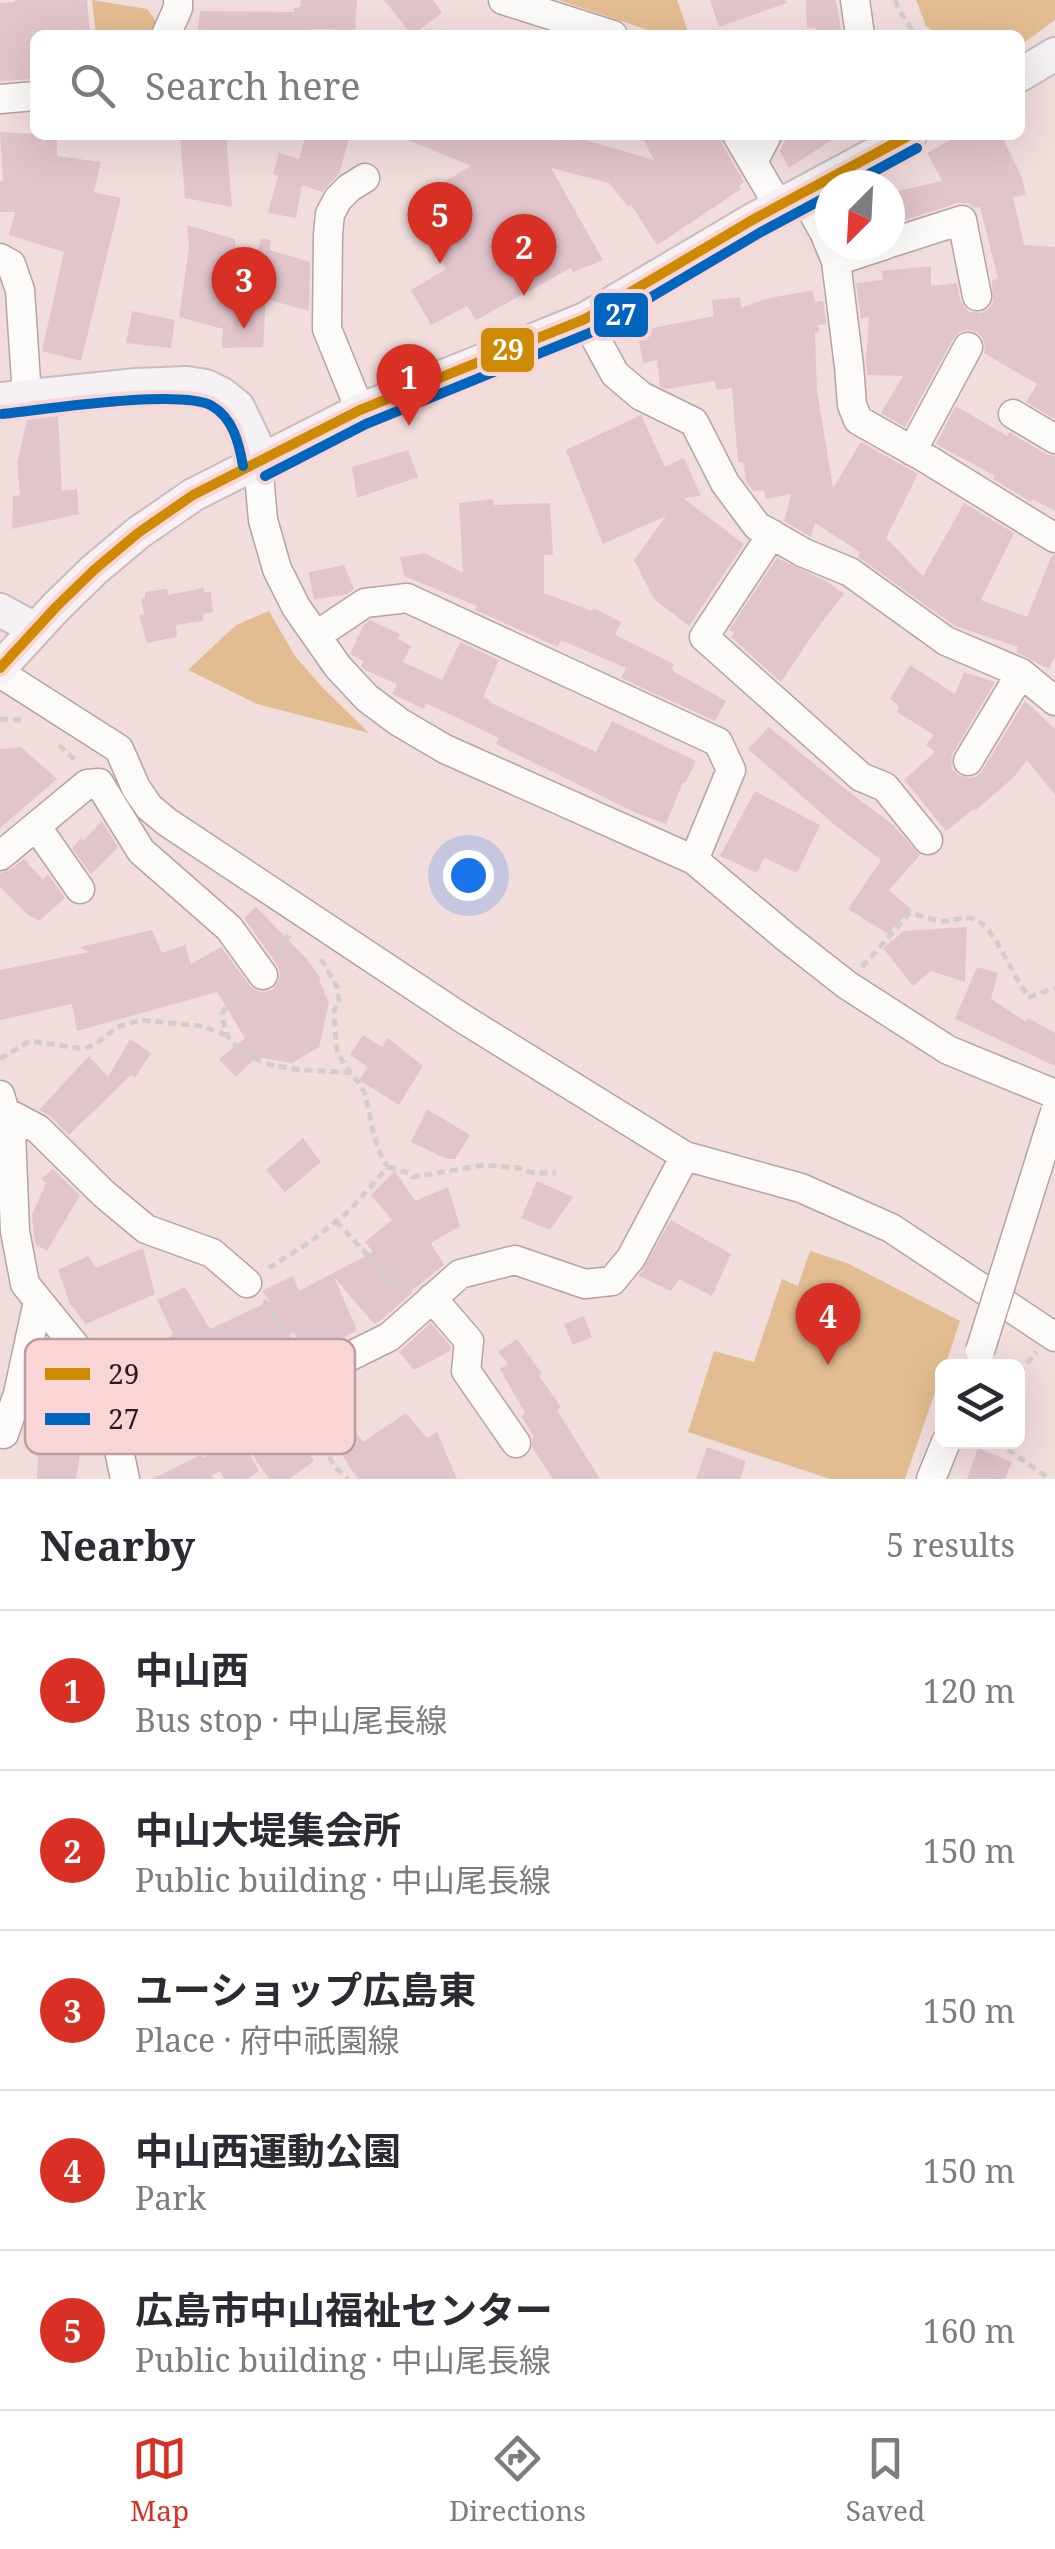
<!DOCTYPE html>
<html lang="en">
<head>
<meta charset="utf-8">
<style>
	:root { --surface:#fff; --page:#f7f7f7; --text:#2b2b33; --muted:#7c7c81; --line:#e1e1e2; --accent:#d93025 }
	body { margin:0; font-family:"Noto Serif","Noto Sans JP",serif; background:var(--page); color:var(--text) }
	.controls { position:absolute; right:30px; bottom:30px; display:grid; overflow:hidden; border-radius:15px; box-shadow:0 10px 40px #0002 }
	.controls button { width:90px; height:90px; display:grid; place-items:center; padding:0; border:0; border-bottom:2px solid var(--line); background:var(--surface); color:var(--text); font:50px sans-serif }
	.compass { position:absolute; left:815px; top:170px; width:90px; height:90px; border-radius:50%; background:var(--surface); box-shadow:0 10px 40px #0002; rotate:204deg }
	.you { position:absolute; left:468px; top:875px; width:35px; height:35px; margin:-25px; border:8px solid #fff; border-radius:50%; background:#1a73e8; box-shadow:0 0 0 15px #1a73e833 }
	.badge { display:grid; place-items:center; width:65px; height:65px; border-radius:50%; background:var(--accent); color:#fff; font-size:32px; font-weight:700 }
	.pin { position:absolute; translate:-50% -82px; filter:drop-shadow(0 2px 5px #0008) }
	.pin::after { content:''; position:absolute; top:52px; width:35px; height:30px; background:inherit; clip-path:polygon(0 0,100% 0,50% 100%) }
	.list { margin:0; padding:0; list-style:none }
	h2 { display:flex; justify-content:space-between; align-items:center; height:130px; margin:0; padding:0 40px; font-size:42px }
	h2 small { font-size:32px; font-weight:400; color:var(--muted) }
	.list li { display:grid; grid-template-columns:65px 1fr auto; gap:30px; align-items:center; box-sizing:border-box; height:160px; padding:0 40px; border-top:2px solid var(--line) }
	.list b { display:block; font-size:38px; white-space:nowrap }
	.list p { margin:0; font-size:32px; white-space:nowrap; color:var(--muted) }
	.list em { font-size:32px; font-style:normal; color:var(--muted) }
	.icon { flex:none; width:55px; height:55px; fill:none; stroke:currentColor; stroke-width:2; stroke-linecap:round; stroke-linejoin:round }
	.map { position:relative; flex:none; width:1055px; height:1479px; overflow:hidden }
	.search { position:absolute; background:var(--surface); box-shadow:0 10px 40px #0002; left:30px; right:30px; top:30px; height:110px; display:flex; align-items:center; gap:25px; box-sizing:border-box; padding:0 35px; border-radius:15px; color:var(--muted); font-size:38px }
	.sheet { height:930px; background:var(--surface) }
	nav { display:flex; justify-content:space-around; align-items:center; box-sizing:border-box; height:140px; border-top:2px solid var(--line); background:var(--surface); font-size:28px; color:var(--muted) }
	nav a { display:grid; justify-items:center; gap:5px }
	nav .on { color:var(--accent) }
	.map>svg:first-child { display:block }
	.green { fill:#e2bd91 }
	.building { fill:#e2c5cb }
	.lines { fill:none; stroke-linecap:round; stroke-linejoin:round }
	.minor-casing { stroke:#b6a3a3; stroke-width:31 }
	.major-casing { stroke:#c8bcbc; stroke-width:36 }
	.path { stroke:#d3cece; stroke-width:5; stroke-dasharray:8 5; stroke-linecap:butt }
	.minor { stroke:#fdfafa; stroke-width:28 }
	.major { stroke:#f6f1f4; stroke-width:32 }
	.minor-bridge-casing { stroke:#b6a3a3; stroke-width:31; stroke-linecap:butt }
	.minor-bridge { stroke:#fdfafa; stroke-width:28 }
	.bus-1-casing { stroke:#fad5d5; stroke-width:18 }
	.bus-2-casing { stroke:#fad5d5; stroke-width:18 }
	.bus-1 { stroke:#cf8a05; stroke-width:10 }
	.bus-2 { stroke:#0065bd; stroke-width:10 }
	.key { fill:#fad5d5; stroke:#bd9d9d; stroke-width:2.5 }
	.key-label { font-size:28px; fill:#2e1919 }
	.line-badge { stroke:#fad5d5; stroke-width:4 }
	.badge-label { font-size:28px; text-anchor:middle; font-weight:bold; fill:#fff }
</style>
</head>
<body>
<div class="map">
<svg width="1055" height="1479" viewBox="0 0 1055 1479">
	<rect width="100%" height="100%" fill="#f2dddd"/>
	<!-- green -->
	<path class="green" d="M92,0L147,9L156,21L151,35H96Z
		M558,0H677L689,35H663Z
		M916,0H1055V20L1020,46V35H939L926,26Z
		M269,611L295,656L322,687L369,733L257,704L188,670L236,625Z
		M810,1251L847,1263L960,1321L945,1366H942V1372L905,1479H830L688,1432L714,1351L754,1362L782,1279L798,1286Z"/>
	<!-- building -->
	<path class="building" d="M15,0H87L90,31L35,35V79L0,81V3L15,2Z
		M301,0H357L355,30L312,29V33L288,32L287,35H257V33L197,34L200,11L294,12V8L300,7Z
		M384,0H433L442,13L412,35Z
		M710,0H786L787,3L719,27Z
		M806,0H836L842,35H819L815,28H807Z
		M0,132L57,135V156L101,162L94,192L121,198L81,361L42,351L64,252L9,235L15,212H0V181H3Z
		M180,135H226L232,207L185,198Z
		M306,135H350L339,174L322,192L302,185L296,218L268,213L278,176L273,174L279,153L299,159Z
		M396,135H536L556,141L559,136L574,141L575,137L654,160L641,135H720L722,144L744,182L739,186L741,189L657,245L631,205L628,207L609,183L551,168L603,260L573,272L571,268L476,320L467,306L431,325L411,290L446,269L411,201L471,166Z
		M788,135H839L789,168L780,151Z
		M960,135H1001L1022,177L1026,195L1013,197L1024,245L1055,247V419L1026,402L1037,384L984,353L985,346L982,337L977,332L968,330L960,332L953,339L905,427L881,413L903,376L867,375L866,360L869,317L861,319L856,283L883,280L882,271L931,266V286L957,283L960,300L965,308L970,312L981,313L989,308L993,303L992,280L998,279L980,207L975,208L967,203H957L890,225V193L942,181L927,153Z
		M187,225L235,239L242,308L261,238L271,240L270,250L310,262L309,311L266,299L263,347L222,348L223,329L179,317L189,248Z
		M813,290L815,302L823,301L826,324L818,325L819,332L815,333L817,391L833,488L861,442L918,474L886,538L923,576L964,503L1014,533L981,600L1027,617L1052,555H1055V656L1049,669L1016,652L1018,647L955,626L858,557L860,552L815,523L811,537L784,521L791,494L766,499L764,490L753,491L746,481L744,463L738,462L732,388L717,390L714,381L667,389L660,386L657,360L643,363L637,331L714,316L712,300L740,297L741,308L765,299Z
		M132,311L175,320L171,348L126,343Z
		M956,406L1007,436L1009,432L1046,454L1055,456V511L1032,499L1031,502L993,479L995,476L936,444Z
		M641,415L665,467L684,458L701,496L683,498L744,544L689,626L654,599L634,560L666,516L603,544L566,450Z
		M28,416H58L62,491L77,489L79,514L12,529L13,496L20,495L17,462Z
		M408,450L418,477L357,498L352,467Z
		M493,499L494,505L550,503L553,554L544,555V593L592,611L593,608L621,622L615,635L674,664L671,670L726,701L715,721L621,678L626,668L561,640L558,647L475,610L477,606L404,576L400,557L425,553L463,573L459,503Z
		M777,558L826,581L844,594L818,627L781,682L731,637L734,633L729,630Z
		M344,565L354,589L347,594L314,600L309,572Z
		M204,588L203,592H211L213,612L203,614V621L176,625L177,637L147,643L139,615L144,614L141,599L145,597V592L167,589L168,595Z
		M370,620L400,634L398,639L411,646L403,662L442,680L460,642L499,660L483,697L490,700L489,702L596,752L612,721L696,761L685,783L683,782L666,824L634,812L496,744L499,738L426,703L424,709L392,694L397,684L365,670L361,666L363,661L350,654L363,626Z
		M910,665L955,694L964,672L995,682L953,753L951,760L952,769L958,775L969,778L976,777L982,771L1025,701L1055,729V795L1027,760L1014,777L975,811L974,809L946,831L904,780L935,752L926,745L934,735L897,712L899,706L890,699Z
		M769,727L849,792L892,824L920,855L889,890L911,909L888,934L848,909L881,860L836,826L748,749Z
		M21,747L57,779L0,828V749Z
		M755,791L820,825L797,873L764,858L757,873L720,856Z
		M102,821L118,847L91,874L72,848L81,838L83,841Z
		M24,859L43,880L48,874L65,898L39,921L28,915L0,887V873L10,870Z
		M256,907L306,958L321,979L319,980L329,1003L319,1047L292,1063L256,1057L236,1077L219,1059L245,1038L217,992L77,1031L72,1004L0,1020V970L89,952L80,947L152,930L162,953L185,945L191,964L221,947L250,986L257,991L264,992L272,990L279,981L280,974L278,966L244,918Z
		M967,927L965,982L931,971L913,986L883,948L904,931Z
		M977,967L998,973L991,999L1026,1022L1028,1018L1055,1033V1066L955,1019Z
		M363,1035L382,1047L388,1038L423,1066L399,1105L359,1080L368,1067L350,1055Z
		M130,1039L151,1053L135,1078L131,1075L69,1135L50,1116L39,1110L89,1056L108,1077Z
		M427,1109L470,1135L455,1159H447L411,1142Z
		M303,1138L321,1162L285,1192L266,1170Z
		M53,1169L80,1195L47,1251L35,1244L32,1215L46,1183L41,1179Z
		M395,1171L415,1201L448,1187L460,1226L431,1243L444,1265L411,1291L412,1293L380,1321L374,1324L334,1277L357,1330L321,1350L313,1340L299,1344L294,1332L192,1384L186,1364L174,1371L160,1344L173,1334L157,1300L185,1287L210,1329L270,1301L262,1291L293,1276L299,1291L373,1252L365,1242L392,1220L371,1195Z
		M537,1181L573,1197L550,1230L521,1218Z
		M671,1220L731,1254L712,1296L679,1279L671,1291L639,1276Z
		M143,1248L155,1294L86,1324L70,1304L58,1270L88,1256L96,1268Z
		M584,1316L592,1337L573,1345L564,1324Z
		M431,1323L451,1347L450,1351L414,1370L399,1352Z
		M517,1339L542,1374L539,1376L561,1407L557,1410L600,1479H553L532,1447L533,1435L521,1416L525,1413L500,1369L508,1364L498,1352Z
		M37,1406L87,1409L76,1479H37L38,1456L34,1455Z
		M406,1413L427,1438L437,1432L457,1479H358L332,1440L339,1437L351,1425L363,1442Z
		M294,1427L314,1461L289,1479H269L253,1456Z
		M238,1434L259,1471L248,1479H224L220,1471L211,1476L213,1479H152L202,1454L204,1458Z
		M707,1447L746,1461L740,1479H696Z
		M978,1448L1012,1462L1005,1479H967Z"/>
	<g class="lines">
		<defs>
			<path id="minor" d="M503,0L613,35
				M855,0L860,35
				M166,35L178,8V0
				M0,99L35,96
				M737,135L778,205
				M753,162L767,135
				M802,193L824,232L836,261L849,366L852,405L858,420L927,459L1055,538
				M890,243L962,220L977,296
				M0,258L11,264L20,290L27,397
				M836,261L885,245
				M585,319L615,374L641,396L694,422L725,483L757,526L804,553L850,572L946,641L1021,673L1055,701
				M360,410L327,329L328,234L330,214L338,199L349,188L365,178
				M1013,414L1055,439
				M912,451L968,347
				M258,463L263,520L277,569L296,607L338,667L367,698L399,722L445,749L694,860L787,938L847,985L948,1050L1055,1094
				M772,534L704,637L861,777L885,787L928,840
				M317,635L365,603L407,598L718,742L731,770L694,860
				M0,673L119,749L136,788L149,807L167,822L462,1018L685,1156L801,1188L891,1228L1055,1337
				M968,761L1021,673
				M36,826L80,889
				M0,856L87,784L99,783L141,851L229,928L263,975
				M0,1095L11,1132L15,1231L25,1284L76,1347L112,1417L125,1479
				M4,1111L38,1129L104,1194L146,1229L212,1253L247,1283
				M432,1298L469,1341L466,1371L516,1443
				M330,1422L306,1378L389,1337L460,1274L515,1260L585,1284L612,1281L631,1258L685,1156
				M4,1434L18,1394L38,1301
				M931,1479L946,1442"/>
			<path id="major" d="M1020,75L1055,54
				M0,399L136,385L187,383L206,386L222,394L238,407L254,440L258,463
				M0,610L35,629
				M0,668L56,607L94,570L138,533L193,495L360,410L585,319L754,219L910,135"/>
		</defs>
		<!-- minor casing -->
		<use href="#minor" class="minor-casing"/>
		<!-- major casing -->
		<use href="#major" class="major-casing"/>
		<!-- path -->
		<path class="path" d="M895,0C901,13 907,26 918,35
			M0,719L22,720
			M59,745L76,761
			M278,953L289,935L292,937
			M321,959L337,987L339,1000L334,1011L337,1053L351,1073
			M862,967L910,913C920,915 932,920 942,921C953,922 963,915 974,919C996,927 1012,977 1029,997L1055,988
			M244,990L230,1000L222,1014C224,1022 225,1032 229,1038C255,1074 312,1069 351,1073C356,1080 362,1086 365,1094C372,1119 372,1145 388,1167L350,1210L310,1242L269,1268
			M0,1059L30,1041L84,1049L96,1044L117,1027L140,1020L203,1026L228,1036
			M388,1167L409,1173L413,1177L484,1165L519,1168L533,1173H556
			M336,1221L402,1292
			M264,1300L299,1354
			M1018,1373L1037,1352
			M997,1442L1050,1479
			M322,1446L336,1468L348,1479"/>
		<!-- minor -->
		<use href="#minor" class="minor"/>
		<!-- major -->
		<use href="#major" class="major"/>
		<defs>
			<path id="minor-bridge" d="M980,1351L1055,1112"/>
		</defs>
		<!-- minor-bridge casing -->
		<use href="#minor-bridge" class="minor-bridge-casing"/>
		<!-- minor-bridge -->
		<use href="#minor-bridge" class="minor-bridge"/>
		<defs>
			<path id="bus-1" d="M0,668L56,607L94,570L138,533L193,495L360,410L585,319L754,219L910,135"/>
			<path id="bus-2" d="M849,185L917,148
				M2,414C42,410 181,388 212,406C233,418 239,443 243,466
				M265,476L366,424L592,332L761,232L830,195"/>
		</defs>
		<!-- bus-1 casing -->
		<use href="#bus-1" class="bus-1-casing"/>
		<!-- bus-2 casing -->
		<use href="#bus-2" class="bus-2-casing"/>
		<!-- bus-1 -->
		<use href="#bus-1" class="bus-1"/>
		<!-- bus-2 -->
		<use href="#bus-2" class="bus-2"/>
	</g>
	<!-- legend -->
	<rect x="25" y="1339" width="330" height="115" rx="15" class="key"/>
	<rect x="45" y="1368" width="45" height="12" fill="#cf8a05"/>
	<rect x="45" y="1413" width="45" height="12" fill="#0065bd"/>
	<g class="key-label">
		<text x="108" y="1384">29</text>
		<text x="108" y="1429">27</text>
	</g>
	<g class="line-badge">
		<rect x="592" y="291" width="58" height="48" rx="10" fill="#0065bd"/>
		<rect x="479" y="326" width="57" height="48" rx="10" fill="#cf8a05"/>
	</g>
	<g class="badge-label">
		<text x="621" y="325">27</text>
		<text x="508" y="360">29</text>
	</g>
</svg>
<div class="controls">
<button><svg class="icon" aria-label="layers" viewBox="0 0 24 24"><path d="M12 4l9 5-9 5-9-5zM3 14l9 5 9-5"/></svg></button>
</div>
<svg class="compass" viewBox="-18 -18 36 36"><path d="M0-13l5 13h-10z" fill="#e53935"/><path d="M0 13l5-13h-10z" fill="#7c7c81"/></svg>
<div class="you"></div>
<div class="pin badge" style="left:409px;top:426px">1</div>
<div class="pin badge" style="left:524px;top:296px">2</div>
<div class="pin badge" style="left:244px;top:329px">3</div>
<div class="pin badge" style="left:828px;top:1365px">4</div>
<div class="pin badge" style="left:440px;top:264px">5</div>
<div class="search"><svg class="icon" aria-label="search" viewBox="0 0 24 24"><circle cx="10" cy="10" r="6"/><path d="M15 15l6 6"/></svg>Search here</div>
</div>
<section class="sheet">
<h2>Nearby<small>5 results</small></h2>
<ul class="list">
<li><span class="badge">1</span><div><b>中山西</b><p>Bus stop · 中山尾長線</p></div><em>120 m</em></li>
<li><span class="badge">2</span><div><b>中山大堤集会所</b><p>Public building · 中山尾長線</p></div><em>150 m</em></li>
<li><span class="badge">3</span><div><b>ユーショップ広島東</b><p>Place · 府中祇園線</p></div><em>150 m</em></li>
<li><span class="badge">4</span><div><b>中山西運動公園</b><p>Park</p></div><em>150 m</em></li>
<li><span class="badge">5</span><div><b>広島市中山福祉センター</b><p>Public building · 中山尾長線</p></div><em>160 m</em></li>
</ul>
</section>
<nav>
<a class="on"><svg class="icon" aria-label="map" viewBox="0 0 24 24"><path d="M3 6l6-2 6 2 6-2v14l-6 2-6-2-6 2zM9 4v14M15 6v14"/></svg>Map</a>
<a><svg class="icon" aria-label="directions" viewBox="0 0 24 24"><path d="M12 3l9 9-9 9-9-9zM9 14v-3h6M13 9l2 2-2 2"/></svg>Directions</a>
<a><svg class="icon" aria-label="saved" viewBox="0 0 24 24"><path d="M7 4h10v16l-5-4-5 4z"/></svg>Saved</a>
</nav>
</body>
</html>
